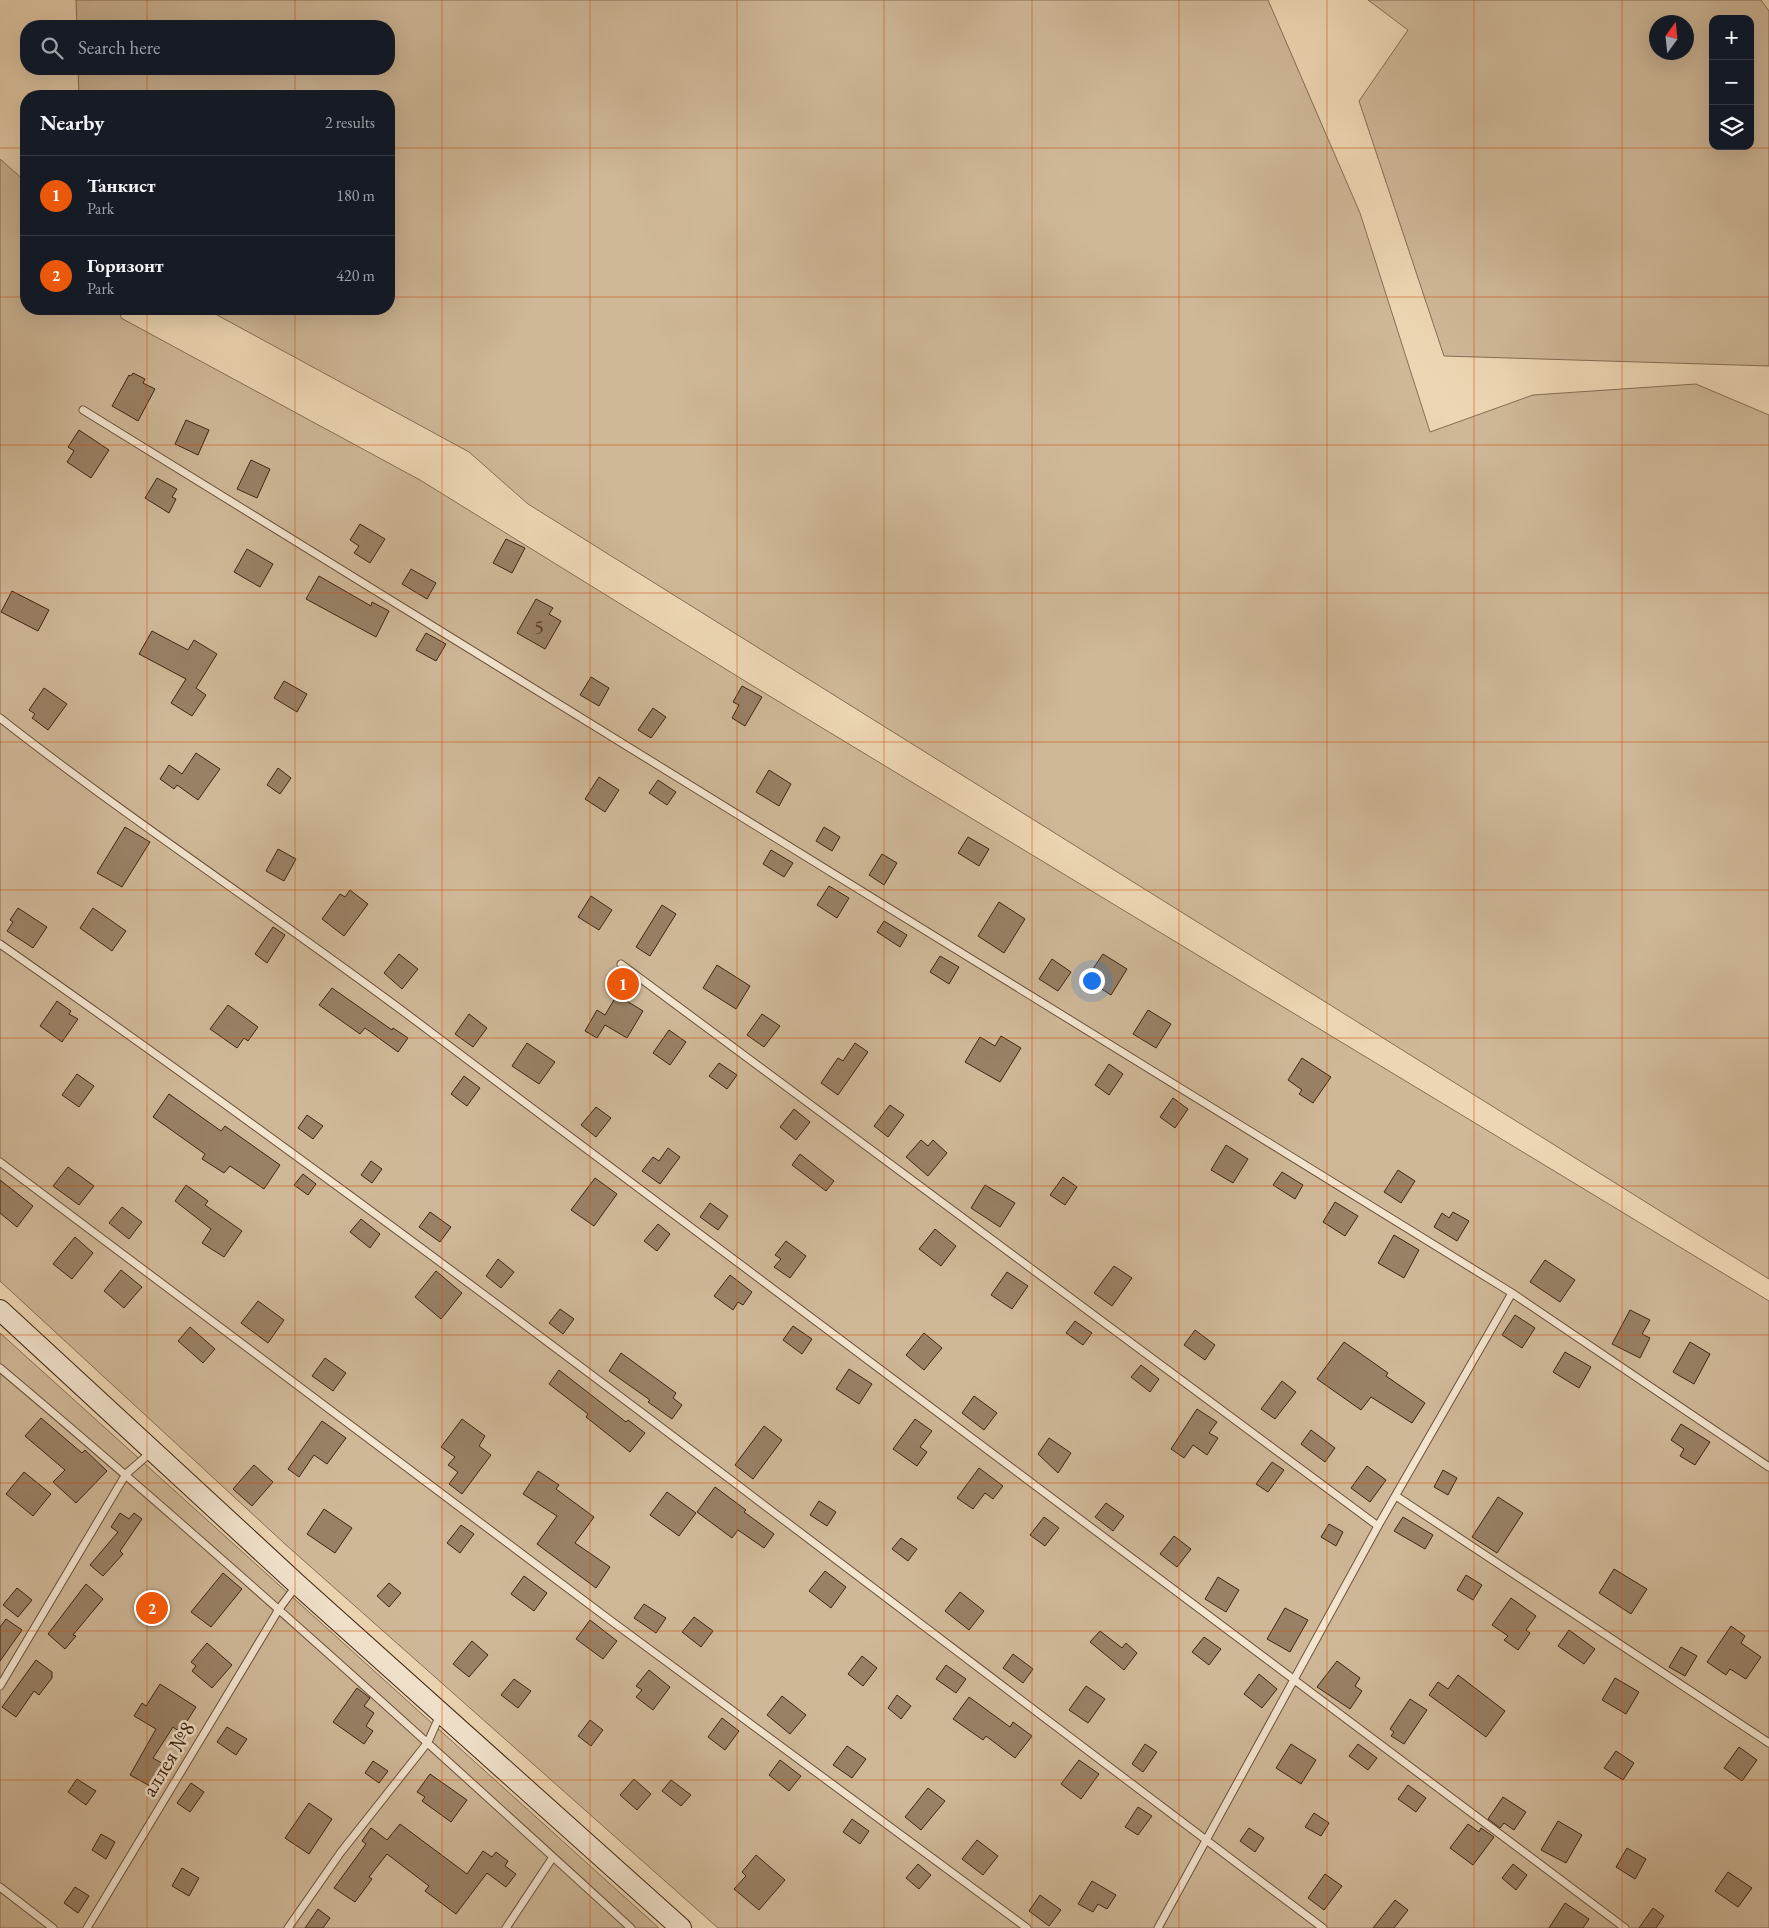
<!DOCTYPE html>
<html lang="en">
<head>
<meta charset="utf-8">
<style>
	:root { --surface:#171b24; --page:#20242c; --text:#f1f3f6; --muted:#9ea1a6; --line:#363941; --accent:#ea580c }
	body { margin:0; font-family:"EB Garamond",serif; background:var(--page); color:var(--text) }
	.controls { position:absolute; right:15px; top:15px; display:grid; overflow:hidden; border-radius:10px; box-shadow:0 5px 20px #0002 }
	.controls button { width:45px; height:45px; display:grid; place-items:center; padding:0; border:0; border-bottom:1px solid var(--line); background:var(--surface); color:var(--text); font:25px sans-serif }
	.compass { position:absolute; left:1649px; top:15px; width:45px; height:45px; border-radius:50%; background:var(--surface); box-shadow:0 5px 20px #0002; rotate:15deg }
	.you { position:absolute; left:1091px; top:980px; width:18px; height:18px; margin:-12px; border:4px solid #fff; border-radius:50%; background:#1a73e8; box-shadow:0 0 0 8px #1a73e833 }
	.badge { display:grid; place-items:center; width:32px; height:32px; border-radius:50%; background:var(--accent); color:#fff; font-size:16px; font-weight:700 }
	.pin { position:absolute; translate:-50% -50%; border:2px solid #fff; box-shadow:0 1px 5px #0006 }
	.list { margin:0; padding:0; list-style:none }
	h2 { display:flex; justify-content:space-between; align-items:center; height:65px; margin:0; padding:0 20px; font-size:21px }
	h2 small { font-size:16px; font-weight:400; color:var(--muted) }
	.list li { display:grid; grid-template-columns:32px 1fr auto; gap:15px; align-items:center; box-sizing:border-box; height:80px; padding:0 20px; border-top:1px solid var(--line) }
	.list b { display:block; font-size:19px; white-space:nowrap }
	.list p { margin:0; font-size:16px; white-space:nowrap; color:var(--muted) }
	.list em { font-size:16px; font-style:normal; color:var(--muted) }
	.icon { flex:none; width:28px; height:28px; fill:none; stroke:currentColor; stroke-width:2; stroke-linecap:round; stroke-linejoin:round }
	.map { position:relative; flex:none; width:1769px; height:1928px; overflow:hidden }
	.search { position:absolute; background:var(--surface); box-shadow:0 5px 20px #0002; left:20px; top:20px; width:375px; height:55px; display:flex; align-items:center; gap:12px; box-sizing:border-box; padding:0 18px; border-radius:20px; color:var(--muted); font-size:19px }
	.panel { position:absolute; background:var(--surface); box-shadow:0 5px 20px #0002; left:20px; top:90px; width:375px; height:225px; border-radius:20px }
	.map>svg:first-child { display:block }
	.green { fill:#cfb898; stroke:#866e56; fill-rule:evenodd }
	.building { fill:#998166; stroke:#3e2513 }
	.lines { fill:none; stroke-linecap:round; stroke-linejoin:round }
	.lane-casing { stroke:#6a513b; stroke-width:9 }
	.secondary-casing { stroke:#3e2513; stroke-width:22 }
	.lane { stroke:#f3e4ce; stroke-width:7 }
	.secondary { stroke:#f3e4ce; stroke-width:20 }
	.grid { fill:none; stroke:#ce510d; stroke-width:1; stroke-opacity:0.55 }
	.labels { text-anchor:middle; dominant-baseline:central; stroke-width:5; stroke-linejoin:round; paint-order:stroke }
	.number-label { font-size:20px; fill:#553c28 }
	.street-label { font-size:22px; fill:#3e2513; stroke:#f3e4ce }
</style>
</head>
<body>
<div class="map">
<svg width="1769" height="1928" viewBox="0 0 1769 1928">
	<rect width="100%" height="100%" fill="#edd6b3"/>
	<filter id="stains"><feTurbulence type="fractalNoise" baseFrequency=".004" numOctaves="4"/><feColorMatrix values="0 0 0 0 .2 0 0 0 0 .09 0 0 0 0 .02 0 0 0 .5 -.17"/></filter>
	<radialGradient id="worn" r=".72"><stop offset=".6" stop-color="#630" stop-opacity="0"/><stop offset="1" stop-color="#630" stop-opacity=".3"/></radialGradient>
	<!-- green -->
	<path class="green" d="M76,0H1268L1360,213L1430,432L1533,395L1696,384L1769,415V1279L528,504L469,452L206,309H389V96H79L78,69H389V26H77Z
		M1368,0H1761L1769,11V366L1444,356L1359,101L1408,30ZM1713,19H1750V146H1713ZM1656,22H1686V52H1656Z
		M0,159L26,182V309H120L121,318L420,480L753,686L1769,1301V1928H718L285,1544L0,1281Z
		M0,1333L609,1883L659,1928H0Z"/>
	<!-- building -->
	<path class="building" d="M133,373L145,379L143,383L155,389L138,421L112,406L129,375L131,376Z
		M186,420L209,430L198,455L175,444Z
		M79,430L109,450L91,478L67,462L74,451L68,447Z
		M251,460L270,469L257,498L237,489Z
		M157,478L177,489L172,497L176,499L169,513L145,498Z
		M360,524L385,539L370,563L354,553L359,546L350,540Z
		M506,539L525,548L512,573L493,563Z
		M247,549L273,564L260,587L234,572Z
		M411,569L436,583L427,599L402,584Z
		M319,576L371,606L372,602L389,611L376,637L306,599Z
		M12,591L49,610L38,631L1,612Z
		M536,599L553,608L549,614L561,621L545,649L517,633Z
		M152,631L188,650L194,640L217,654L196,688L206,695L192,716L171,703L186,679L139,654Z
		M426,633L446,644L436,661L416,650Z
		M591,677L609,688L599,706L580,695Z
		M284,681L307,694L297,712L274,698Z
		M742,686L762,697L745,726L732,718L739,705L733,702Z
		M44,688L67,704L48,730L32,718L35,714L29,710Z
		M653,708L666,717L651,738L638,730Z
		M196,753L220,769L198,800L177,785L174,789L160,779L169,765L182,774Z
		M278,768L291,778L280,794L267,785Z
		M769,770L791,784L779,806L756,792Z
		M599,777L619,790L605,812L585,799Z
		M658,780L676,792L667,805L649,793Z
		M125,827L150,842L122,887L97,873Z
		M824,827L840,837L832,851L816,841Z
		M968,837L989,849L979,866L958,853Z
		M278,849L296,859L284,881L266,871Z
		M771,850L793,863L784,877L763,864Z
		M882,854L897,863L884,885L869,875Z
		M829,886L849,898L837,918L817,905Z
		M350,890L368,904L344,936L322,919L340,894L345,897Z
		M591,896L612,910L599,930L578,917Z
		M999,902L1025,919L1004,953L978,936Z
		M662,905L676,914L650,956L636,947Z
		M18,908L47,927L33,948L7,931L13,922L10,920Z
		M93,908L126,931L112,951L80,928Z
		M884,921L907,935L900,947L877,932Z
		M273,927L285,935L267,963L255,954Z
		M399,954L418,969L402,989L384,973Z
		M1103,954L1127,969L1111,995L1086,979Z
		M940,956L959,967L949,984L930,972Z
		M1052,959L1071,972L1058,991L1039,979Z
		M717,965L750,986L736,1009L703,988Z
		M332,988L392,1030L393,1028L408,1038L398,1052L365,1028L360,1034L319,1005Z
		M617,995L643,1011L627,1038L605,1025L597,1038L585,1031L597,1010L605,1015Z
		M57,1001L71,1011L69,1014L78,1019L62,1042L40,1026Z
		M228,1005L258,1027L248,1041L244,1038L237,1048L210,1029Z
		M1148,1010L1171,1024L1156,1048L1133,1034Z
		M469,1014L487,1028L473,1047L455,1034Z
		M762,1014L780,1026L764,1047L747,1035Z
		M669,1030L686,1042L670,1065L653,1053Z
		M1001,1036L1021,1048L1000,1082L965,1062L980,1037L995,1046Z
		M527,1043L555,1062L539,1084L512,1066Z
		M855,1043L868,1052L838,1095L821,1083L838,1058L843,1061Z
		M1302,1058L1331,1077L1313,1103L1299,1094L1302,1090L1288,1080Z
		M719,1063L737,1075L727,1089L709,1076Z
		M1109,1064L1123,1074L1109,1095L1095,1085Z
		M77,1074L94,1086L79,1107L62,1095Z
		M464,1076L480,1088L467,1106L451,1094Z
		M169,1094L221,1131L225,1126L280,1165L264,1189L230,1166L224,1173L202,1159L205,1154L153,1117Z
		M1173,1098L1188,1109L1175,1128L1160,1117Z
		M890,1105L904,1115L888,1137L874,1126Z
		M596,1107L611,1118L596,1137L581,1125Z
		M794,1109L810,1122L796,1140L780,1127Z
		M307,1115L323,1126L313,1139L298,1128Z
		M921,1140L928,1146L933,1140L947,1153L928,1176L906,1157Z
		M1226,1145L1248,1159L1233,1183L1211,1170Z
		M668,1148L680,1157L660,1184L642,1171L653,1157L659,1161Z
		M800,1154L834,1181L826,1191L792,1165Z
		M371,1161L382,1169L372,1183L361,1175Z
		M68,1167L94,1186L79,1205L53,1186Z
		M1398,1170L1415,1181L1401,1203L1384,1192Z
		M1282,1172L1303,1185L1295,1199L1273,1185Z
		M303,1174L316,1184L308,1195L294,1185Z
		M1063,1177L1077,1187L1065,1205L1050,1195Z
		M595,1178L617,1194L594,1226L571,1210Z
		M0,1180L33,1206L17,1227L0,1213Z
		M186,1185L208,1201L205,1205L242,1231L224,1257L202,1243L211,1229L175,1201Z
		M985,1185L1015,1203L1000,1227L971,1208Z
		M1335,1202L1358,1216L1345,1236L1323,1222Z
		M710,1203L728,1216L718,1230L700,1217Z
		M122,1207L142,1222L129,1239L109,1223Z
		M430,1212L451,1227L440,1242L419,1227Z
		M1453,1212L1469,1221L1457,1241L1434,1227L1442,1213L1449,1218Z
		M361,1219L380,1234L370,1248L350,1232Z
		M658,1224L670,1234L657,1251L644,1241Z
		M935,1229L956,1246L941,1266L919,1249Z
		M1394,1235L1419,1250L1404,1278L1378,1263Z
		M75,1237L93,1253L72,1279L53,1264Z
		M786,1241L806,1256L790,1278L774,1267L781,1259L775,1255Z
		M498,1259L514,1272L501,1288L486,1276Z
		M1545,1260L1575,1280L1560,1302L1530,1282Z
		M1114,1266L1132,1278L1112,1306L1094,1293Z
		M121,1270L142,1287L124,1308L104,1291Z
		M436,1271L462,1293L441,1319L415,1297Z
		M1007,1272L1028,1286L1012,1309L991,1295Z
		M730,1275L752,1292L743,1305L738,1302L733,1310L714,1296Z
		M258,1301L284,1320L268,1343L241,1323Z
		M560,1309L574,1319L563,1334L549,1323Z
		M1630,1310L1650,1320L1642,1334L1650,1338L1640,1358L1612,1344Z
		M1515,1315L1535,1328L1522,1348L1502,1335Z
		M1075,1321L1092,1333L1083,1345L1066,1333Z
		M793,1326L812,1339L802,1354L783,1340Z
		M190,1327L215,1349L203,1363L178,1341Z
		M1195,1330L1215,1345L1205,1360L1184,1345Z
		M924,1333L942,1348L924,1370L906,1355Z
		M1344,1342L1388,1373L1386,1376L1425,1403L1412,1423L1371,1397L1361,1410L1317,1379Z
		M1690,1342L1710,1354L1694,1384L1673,1372Z
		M1565,1352L1591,1367L1579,1388L1553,1372Z
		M621,1353L676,1393L673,1398L682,1405L672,1419L648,1402L650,1400L609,1371Z
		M325,1358L346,1373L333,1391L312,1376Z
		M1141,1365L1159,1379L1150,1392L1131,1377Z
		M849,1369L872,1384L859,1404L836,1389Z
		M559,1370L626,1422L628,1420L645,1433L630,1452L586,1417L588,1414L549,1384Z
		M1282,1381L1296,1392L1275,1419L1261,1409Z
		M974,1396L997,1413L984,1430L962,1413Z
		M1197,1409L1217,1422L1209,1433L1218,1438L1207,1455L1193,1445L1184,1458L1171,1449Z
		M41,1418L82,1453L85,1450L107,1471L76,1503L53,1482L65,1470L25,1436Z
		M462,1419L485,1436L479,1446L491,1455L462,1494L449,1484L458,1472L448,1465L455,1457L441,1447Z
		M915,1419L932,1431L920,1447L927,1452L917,1466L893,1449Z
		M322,1421L346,1438L327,1464L314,1455L299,1477L288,1469Z
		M1681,1424L1710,1442L1695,1465L1680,1456L1684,1449L1671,1440Z
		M764,1426L782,1440L753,1479L735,1465Z
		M1311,1430L1335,1448L1325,1462L1301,1444Z
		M1049,1438L1071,1453L1058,1473L1038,1454Z
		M1272,1462L1284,1470L1268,1492L1256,1484Z
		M254,1465L273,1482L252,1506L233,1489Z
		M1367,1466L1386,1480L1370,1502L1351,1488Z
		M979,1468L1003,1486L993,1499L985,1493L973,1509L957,1498Z
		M1443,1470L1457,1478L1448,1495L1434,1487Z
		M538,1471L559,1485L556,1489L594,1517L575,1543L610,1567L596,1588L537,1544L557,1516L523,1494Z
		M24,1472L51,1494L33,1516L6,1494Z
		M715,1487L746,1510L744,1512L774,1534L764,1548L738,1530L732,1538L697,1512Z
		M667,1492L696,1513L679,1536L650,1515Z
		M1498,1497L1523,1513L1497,1553L1472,1537Z
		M819,1501L836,1512L827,1526L810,1515Z
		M1106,1503L1124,1516L1113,1531L1095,1517Z
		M324,1509L352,1528L335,1553L307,1534Z
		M120,1513L129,1519L134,1513L142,1519L120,1551L123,1554L103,1576L90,1565L118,1532L111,1527Z
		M1044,1517L1059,1528L1045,1546L1030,1535Z
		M1403,1517L1433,1535L1425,1549L1394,1531Z
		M1329,1524L1343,1532L1336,1546L1321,1537Z
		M461,1525L474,1534L460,1553L447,1543Z
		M1174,1536L1191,1549L1177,1567L1160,1554Z
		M901,1538L917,1549L908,1561L892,1549Z
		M1614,1569L1647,1589L1631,1614L1599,1593Z
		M825,1571L846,1587L831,1608L809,1591Z
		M223,1573L242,1589L211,1627L191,1612Z
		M1466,1575L1482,1585L1473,1600L1457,1590Z
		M524,1576L547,1593L534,1611L511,1594Z
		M1218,1577L1239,1590L1226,1612L1205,1599Z
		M389,1583L401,1593L389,1607L377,1596Z
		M86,1584L103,1599L73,1635L76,1636L65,1649L48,1634Z
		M17,1588L32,1600L18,1617L3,1605Z
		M960,1592L984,1611L969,1630L945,1611Z
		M1511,1598L1536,1616L1526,1630L1530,1633L1518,1650L1504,1640L1508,1636L1492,1625Z
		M644,1604L666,1618L656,1633L634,1618Z
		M1285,1608L1308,1620L1290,1652L1267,1639Z
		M694,1617L713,1631L701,1647L682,1632Z
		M6,1619L22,1630L0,1661V1627Z
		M590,1620L617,1641L603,1659L576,1639Z
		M1731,1626L1745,1636L1741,1643L1761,1657L1746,1679L1730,1669L1726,1675L1707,1662Z
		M1569,1630L1595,1649L1584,1664L1558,1646Z
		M1100,1631L1122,1648L1126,1643L1137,1653L1124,1670L1090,1642Z
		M1204,1637L1221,1649L1209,1665L1192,1652Z
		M472,1641L488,1655L469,1677L453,1664Z
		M207,1643L232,1665L212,1688L192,1671L196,1666L191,1662Z
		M1681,1647L1697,1656L1685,1676L1669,1667Z
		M1013,1654L1033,1669L1023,1683L1003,1668Z
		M862,1656L877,1668L863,1686L848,1674Z
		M36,1660L52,1672V1678L39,1695L34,1691L16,1717L2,1707Z
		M1337,1661L1360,1678L1355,1686L1362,1691L1350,1709L1317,1687Z
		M946,1665L966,1679L956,1693L936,1679Z
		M649,1670L670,1687L653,1710L636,1697L642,1690L636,1686Z
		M1259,1674L1277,1689L1262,1708L1244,1694Z
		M1458,1675L1505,1711L1486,1737L1429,1695L1438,1682L1448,1689Z
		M1615,1678L1639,1692L1626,1714L1602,1700Z
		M514,1679L531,1691L518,1708L501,1695Z
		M160,1684L196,1707L180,1732L173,1727L153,1758L165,1765L152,1787L130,1775L156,1729L134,1716L142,1703L146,1706Z
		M1086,1686L1105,1699L1088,1723L1069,1710Z
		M357,1688L370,1698L364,1706L374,1713L366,1726L373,1731L364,1744L333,1722Z
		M897,1695L911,1706L901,1719L888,1708Z
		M782,1696L806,1715L790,1734L767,1715Z
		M969,1697L1010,1727L1013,1722L1032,1736L1015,1758L986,1736L983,1740L953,1719Z
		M1410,1699L1427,1710L1404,1744L1391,1736L1394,1732L1390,1729Z
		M722,1718L739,1731L725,1750L708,1737Z
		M590,1720L603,1730L591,1746L578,1736Z
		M227,1727L247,1739L236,1755L217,1742Z
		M1145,1744L1157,1752L1143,1772L1132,1764Z
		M1291,1744L1316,1760L1301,1784L1276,1768Z
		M1358,1744L1377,1758L1368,1770L1349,1756Z
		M847,1746L866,1759L852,1778L833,1765Z
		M1739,1747L1757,1760L1742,1781L1724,1768Z
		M1616,1751L1634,1763L1623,1780L1604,1768Z
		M780,1760L801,1776L789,1791L769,1775Z
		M1079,1760L1099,1774L1081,1799L1061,1784Z
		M373,1761L388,1771L379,1783L365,1773Z
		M430,1774L467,1800L451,1822L422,1801L425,1797L417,1792Z
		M77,1779L96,1791L86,1805L68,1792Z
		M634,1779L651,1794L637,1810L620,1795Z
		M671,1780L691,1795L681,1806L662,1791Z
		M191,1783L204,1792L190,1812L177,1803Z
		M1408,1785L1426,1798L1416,1812L1398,1799Z
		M928,1788L945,1801L921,1830L905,1817Z
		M1503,1797L1526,1812L1514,1830L1504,1823L1500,1828L1488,1819Z
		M309,1803L332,1819L309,1854L285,1838Z
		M1138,1807L1152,1816L1138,1835L1125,1827Z
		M1314,1813L1329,1823L1321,1836L1305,1827Z
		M852,1819L869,1831L860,1844L843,1832Z
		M1558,1821L1582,1835L1566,1863L1541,1850Z
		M400,1824L467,1874L483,1851L492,1857L496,1852L508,1861L505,1866L516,1874L506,1887L487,1873L456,1914L425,1891L429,1886L387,1854L369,1877L372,1879L355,1902L334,1888L366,1844L362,1841L371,1828L387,1840Z
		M1468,1824L1479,1832L1481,1828L1494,1837L1473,1865L1450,1848Z
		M1249,1828L1264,1838L1255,1852L1240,1841Z
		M101,1834L115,1842L106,1859L92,1850Z
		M977,1840L998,1856L983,1875L962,1859Z
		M1627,1848L1646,1859L1635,1879L1616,1867Z
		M756,1855L785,1880L759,1910L734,1889L746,1876L742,1872Z
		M918,1864L931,1875L919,1889L906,1878Z
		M1513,1864L1527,1875L1516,1890L1502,1878Z
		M182,1868L199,1878L189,1896L172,1886Z
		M1728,1872L1752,1888L1738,1907L1715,1891Z
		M1325,1874L1342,1886L1324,1910L1308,1898Z
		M1092,1881L1116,1895L1107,1909L1098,1904L1093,1912L1078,1904Z
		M75,1887L89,1896L78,1913L64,1903Z
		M1040,1895L1061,1910L1049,1926L1029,1911Z
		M1395,1900L1408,1910L1394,1928H1373Z
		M1565,1903L1589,1919L1583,1928H1549Z
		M1653,1908L1664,1916L1656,1928H1639Z
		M318,1909L330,1918L323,1928H305Z"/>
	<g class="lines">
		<defs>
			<path id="lane" d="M83,410L1512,1293L1769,1467
				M0,718C139,827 287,923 428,1030C827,1329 1224,1631 1625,1928
				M0,944C450,1259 883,1598 1323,1928
				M621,964L1378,1526
				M0,1162L610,1620L1027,1928
				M0,1368C215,1549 423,1738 631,1928
				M1396,1496L1769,1743
				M0,1686L126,1474L150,1453
				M0,1887L53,1928
				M87,1928L279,1609L297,1585
				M288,1928L341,1852L428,1742L440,1715
				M506,1928L553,1857
				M1158,1928L1378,1526L1512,1293"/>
			<path id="secondary" d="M0,1310L297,1584L681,1928"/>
		</defs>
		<!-- lane casing -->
		<use href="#lane" class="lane-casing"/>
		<!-- secondary casing -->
		<use href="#secondary" class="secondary-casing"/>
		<!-- lane -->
		<use href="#lane" class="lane"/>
		<!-- secondary -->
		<use href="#secondary" class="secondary"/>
	</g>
	<!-- grid -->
	<path class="grid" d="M147,0V26M295,0V26M442,0V1928M590,0V1928M737,0V1928M884,0V1928M1032,0V1928M1179,0V1928M1327,0V1928M1474,0V1928M1622,0V1928M147,69V96M295,69V96M0,148H26M389,148H1769M0,297H26M389,297H1769M147,309V1928M295,309V1928M0,445H1769M0,593H1769M0,742H1769M0,890H1769M0,1038H1769M0,1186H1769M0,1335H1769M0,1483H1769M0,1631H1769M0,1780H1769"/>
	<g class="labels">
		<!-- number labels -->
		<g class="number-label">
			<text x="539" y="627">5</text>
		</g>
		<!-- street labels -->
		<g class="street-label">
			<text transform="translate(168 1759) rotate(-59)">аллея №8</text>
		</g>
	</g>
	<rect width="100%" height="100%" filter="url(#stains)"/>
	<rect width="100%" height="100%" fill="url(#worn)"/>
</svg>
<div class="controls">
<button>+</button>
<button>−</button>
<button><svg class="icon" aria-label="layers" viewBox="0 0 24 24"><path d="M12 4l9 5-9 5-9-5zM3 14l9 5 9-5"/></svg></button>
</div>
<svg class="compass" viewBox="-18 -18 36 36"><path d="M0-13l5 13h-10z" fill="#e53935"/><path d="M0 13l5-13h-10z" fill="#9ea1a6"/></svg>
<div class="you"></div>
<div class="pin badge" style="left:623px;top:984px">1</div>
<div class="pin badge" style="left:152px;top:1608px">2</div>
<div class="search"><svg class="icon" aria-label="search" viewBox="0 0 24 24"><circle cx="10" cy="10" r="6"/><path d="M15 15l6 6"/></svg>Search here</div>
<section class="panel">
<h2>Nearby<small>2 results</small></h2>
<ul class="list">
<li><span class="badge">1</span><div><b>Танкист</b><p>Park</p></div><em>180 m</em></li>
<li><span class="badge">2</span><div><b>Горизонт</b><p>Park</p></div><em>420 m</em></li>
</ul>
</section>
</div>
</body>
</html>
